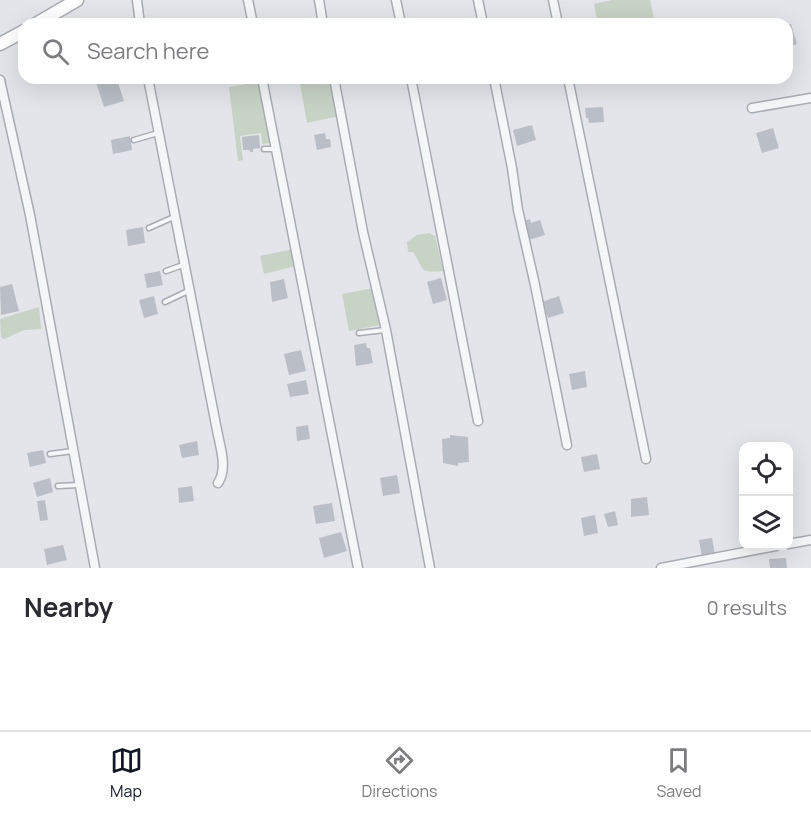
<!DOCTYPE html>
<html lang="en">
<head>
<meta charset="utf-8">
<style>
	:root { --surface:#fff; --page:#f2f2f3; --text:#2b2b33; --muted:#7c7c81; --line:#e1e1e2; --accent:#111827 }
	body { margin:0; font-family:Manrope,sans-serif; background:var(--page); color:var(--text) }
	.controls { position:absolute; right:18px; bottom:18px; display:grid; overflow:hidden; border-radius:12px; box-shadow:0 6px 24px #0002 }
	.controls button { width:54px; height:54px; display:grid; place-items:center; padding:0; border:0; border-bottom:2px solid var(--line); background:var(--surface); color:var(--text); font:30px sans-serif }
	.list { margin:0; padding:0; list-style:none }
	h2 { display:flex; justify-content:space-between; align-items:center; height:78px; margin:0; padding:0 24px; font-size:26px }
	h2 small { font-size:20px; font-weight:400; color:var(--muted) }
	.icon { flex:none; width:33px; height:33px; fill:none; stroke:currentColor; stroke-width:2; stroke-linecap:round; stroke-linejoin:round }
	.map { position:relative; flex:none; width:811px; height:568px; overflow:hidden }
	.search { position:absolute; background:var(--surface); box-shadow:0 6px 24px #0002; left:18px; right:18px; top:18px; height:66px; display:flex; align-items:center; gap:15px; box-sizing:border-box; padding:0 21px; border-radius:18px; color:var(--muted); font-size:22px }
	.sheet { height:162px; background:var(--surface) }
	nav { display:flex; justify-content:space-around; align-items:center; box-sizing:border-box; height:84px; border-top:2px solid var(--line); background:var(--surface); font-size:16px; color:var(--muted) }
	nav a { display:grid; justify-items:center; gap:3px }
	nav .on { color:var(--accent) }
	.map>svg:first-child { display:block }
	.green { fill:#c7d3c5 }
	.building { fill:#babec6 }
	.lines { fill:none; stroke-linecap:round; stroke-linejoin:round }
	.lane-casing { stroke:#a8acb4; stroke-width:7 }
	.street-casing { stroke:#a8acb4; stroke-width:11 }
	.secondary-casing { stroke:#a8acb4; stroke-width:15 }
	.lane { stroke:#f5f6f8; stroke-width:4 }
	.street { stroke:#f5f6f8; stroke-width:8 }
	.secondary { stroke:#fff; stroke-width:12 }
</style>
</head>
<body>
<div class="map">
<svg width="811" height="568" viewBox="0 0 811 568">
	<rect width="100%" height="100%" fill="#e3e5ea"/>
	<!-- green -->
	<path class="green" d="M612,0H650L655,24H598L594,4Z
		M299,78H331L339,116L307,123Z
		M259,82L270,143L262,144L261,133L240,136L243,160L238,161L229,87Z
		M429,233L435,236L443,271C418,273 425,270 413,252H408L407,242L417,235Z
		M293,249L296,266L264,274L260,256Z
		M373,288L380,325L349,331L342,294Z
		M39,307L41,329L24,330L4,339L1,337L0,319Z"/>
	<!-- building -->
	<path class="building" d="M791,24L797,44L787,48V25Z
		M98,78H112L113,81L117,80L124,101L104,107L96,82L99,80Z
		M603,107L604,122L589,123L588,118H586L585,108Z
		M532,125L536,140L517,146L513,130Z
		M773,128L779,148L762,153L756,133Z
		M325,133L326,139H330L331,147L317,150L314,135Z
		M259,135L260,148L253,149V152H250L249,150H243L242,137Z
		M130,136L132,150L113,154L111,140Z
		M530,219L531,223L540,220L545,235L529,240L523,221Z
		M143,227L145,243L128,246L126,230Z
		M160,271L163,285L147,288L144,274Z
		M441,278L447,300L433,304L427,282Z
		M284,279L288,298L272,302L270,282Z
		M12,284L19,311L1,315L0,287Z
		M154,296L158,314L144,318L139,300Z
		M559,296L564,313L548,318L542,302Z
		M366,343L367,348H370L373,363L356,366L354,345Z
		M301,350L306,371L289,375L284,354Z
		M585,371L587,387L572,390L569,374Z
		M306,380L309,394L290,397L287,384Z
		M308,425L310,439L297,441L296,427Z
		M450,435L468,437L469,462L458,463V466L443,463L442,439L450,438Z
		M197,441L199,455L182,458L179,445Z
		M43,450L46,463L30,467L27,453Z
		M597,454L600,469L584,472L581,457Z
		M397,475L400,493L383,496L380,478Z
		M50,478L53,492L37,497L33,483Z
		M192,486L194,501L179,503L178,488Z
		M647,497L649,515L631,517V499Z
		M45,500L48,520L40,521L37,501Z
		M332,503L335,521L316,524L313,506Z
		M615,511L618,525L608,527L604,514Z
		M595,515L598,533L584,536L581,518Z
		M341,532L347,551L324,558L319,538Z
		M712,538L715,555L702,557L699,540Z
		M63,545L67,560L47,565L44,549Z
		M786,558L787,568H770L769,559Z"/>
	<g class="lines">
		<defs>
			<path id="lane" d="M134,140L158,133
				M264,149H275
				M149,228L174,217
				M166,271L183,265
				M165,302L188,291
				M359,333L385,330
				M50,454L73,451
				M58,486L79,485"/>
			<path id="street" d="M137,0L140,24
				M248,0L253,24
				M319,0L323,24
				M396,0L401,24
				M478,0L483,24
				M553,0L558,24
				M148,78L217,430C220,447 228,468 218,483
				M262,78L358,568
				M334,78L363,232L386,330L430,568
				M411,78L478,421
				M494,78L512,168L518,210L535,285L567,445
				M568,78L646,459
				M0,80L30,215L95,568
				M752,108L811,98
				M788,544L811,540
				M661,568L776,546"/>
			<path id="secondary" d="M36,24L77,0
				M0,44L24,31"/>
		</defs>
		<!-- lane casing -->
		<use href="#lane" class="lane-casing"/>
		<!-- street casing -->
		<use href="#street" class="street-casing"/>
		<!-- secondary casing -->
		<use href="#secondary" class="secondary-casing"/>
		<!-- lane -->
		<use href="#lane" class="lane"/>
		<!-- street -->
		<use href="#street" class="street"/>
		<!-- secondary -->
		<use href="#secondary" class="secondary"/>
	</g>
</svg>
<div class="controls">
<button><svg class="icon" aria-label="locate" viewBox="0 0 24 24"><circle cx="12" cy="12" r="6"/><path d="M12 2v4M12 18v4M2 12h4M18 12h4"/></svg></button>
<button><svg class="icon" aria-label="layers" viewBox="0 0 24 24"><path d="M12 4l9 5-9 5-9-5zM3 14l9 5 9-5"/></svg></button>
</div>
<div class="search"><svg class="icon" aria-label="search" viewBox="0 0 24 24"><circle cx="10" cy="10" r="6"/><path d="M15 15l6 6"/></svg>Search here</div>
</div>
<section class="sheet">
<h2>Nearby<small>0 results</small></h2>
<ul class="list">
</ul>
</section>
<nav>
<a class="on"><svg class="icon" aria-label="map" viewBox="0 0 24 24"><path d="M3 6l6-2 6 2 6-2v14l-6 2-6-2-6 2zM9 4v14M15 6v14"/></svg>Map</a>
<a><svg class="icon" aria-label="directions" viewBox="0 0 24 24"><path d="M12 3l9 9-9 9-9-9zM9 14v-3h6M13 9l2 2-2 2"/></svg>Directions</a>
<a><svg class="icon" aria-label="saved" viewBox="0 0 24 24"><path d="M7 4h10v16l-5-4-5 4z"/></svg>Saved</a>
</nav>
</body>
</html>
